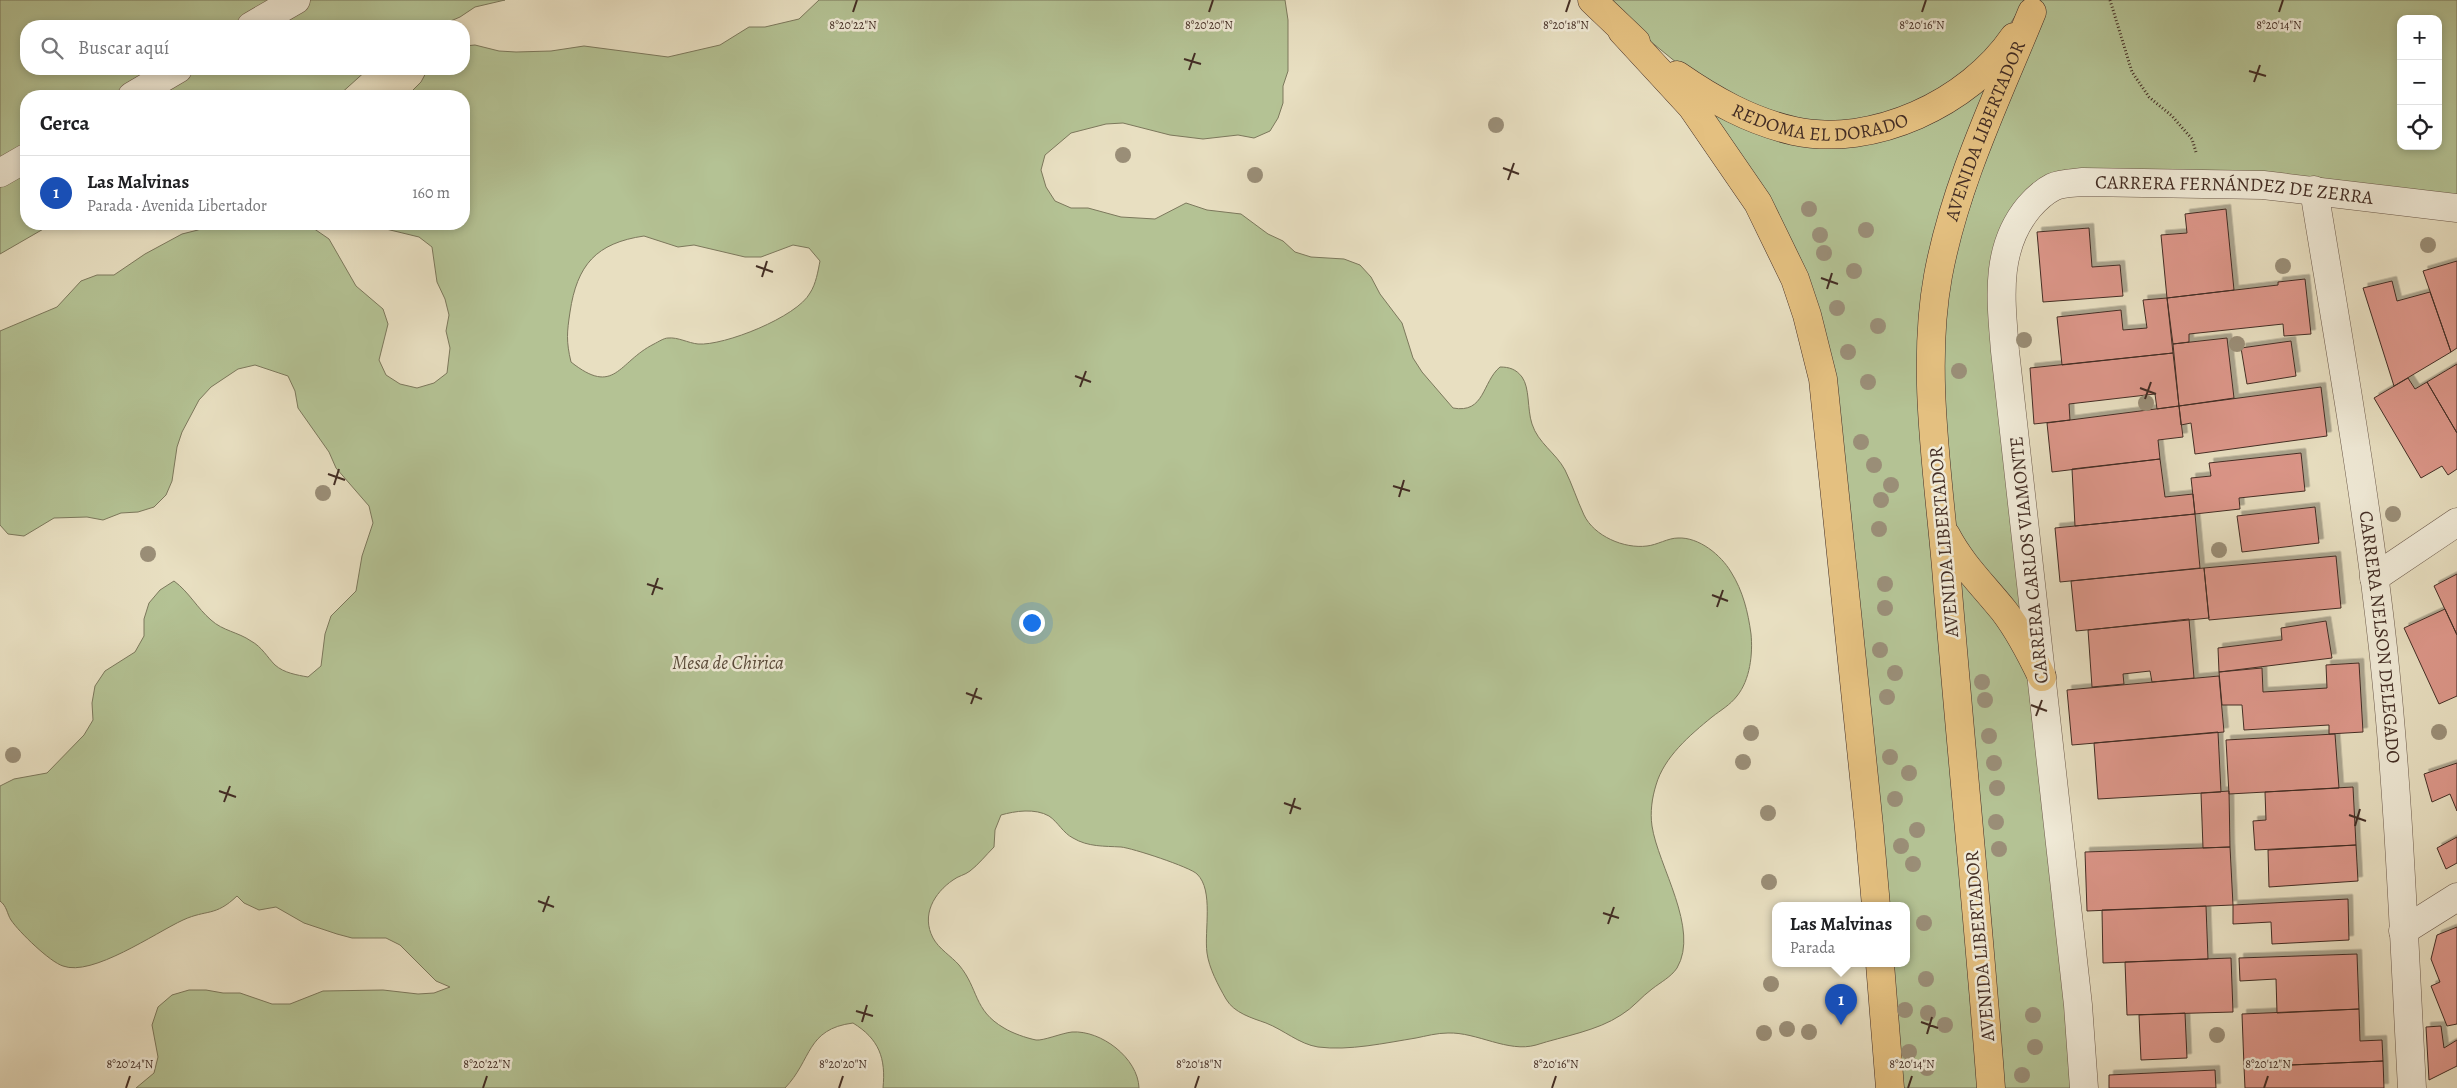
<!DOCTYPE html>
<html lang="es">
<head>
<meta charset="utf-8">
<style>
	:root { --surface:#fff; --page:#f2f2f2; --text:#202124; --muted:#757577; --line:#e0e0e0; --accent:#0f766e }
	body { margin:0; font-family:Alegreya,serif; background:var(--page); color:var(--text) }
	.controls { position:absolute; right:15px; top:15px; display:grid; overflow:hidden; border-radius:10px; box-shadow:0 2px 8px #0003 }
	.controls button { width:45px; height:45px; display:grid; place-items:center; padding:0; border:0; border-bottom:1px solid var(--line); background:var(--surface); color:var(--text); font:25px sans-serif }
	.you { position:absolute; left:1031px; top:622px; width:18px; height:18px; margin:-12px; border:4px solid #fff; border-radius:50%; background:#1a73e8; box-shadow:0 0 0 8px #1a73e833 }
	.badge { display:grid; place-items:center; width:32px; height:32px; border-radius:50%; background:var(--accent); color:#fff; font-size:16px; font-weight:700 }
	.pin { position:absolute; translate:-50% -41px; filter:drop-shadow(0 1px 2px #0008) }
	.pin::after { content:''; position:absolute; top:26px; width:18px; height:15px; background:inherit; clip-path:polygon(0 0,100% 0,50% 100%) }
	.popup { position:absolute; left:1772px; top:902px; width:138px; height:65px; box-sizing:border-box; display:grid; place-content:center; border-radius:10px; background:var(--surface); filter:drop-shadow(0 1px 4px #0005); font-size:16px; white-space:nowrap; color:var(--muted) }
	.popup b { font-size:19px; color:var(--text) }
	.popup::after { content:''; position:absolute; left:50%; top:100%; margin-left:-10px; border:10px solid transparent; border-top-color:var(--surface) }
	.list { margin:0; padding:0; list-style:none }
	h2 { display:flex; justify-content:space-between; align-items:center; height:65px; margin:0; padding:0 20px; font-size:21px }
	h2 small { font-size:16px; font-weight:400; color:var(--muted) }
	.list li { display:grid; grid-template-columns:32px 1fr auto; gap:15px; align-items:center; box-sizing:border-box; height:75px; padding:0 20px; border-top:1px solid var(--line) }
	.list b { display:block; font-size:19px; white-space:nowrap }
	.list p { margin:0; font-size:16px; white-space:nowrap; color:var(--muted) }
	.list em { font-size:16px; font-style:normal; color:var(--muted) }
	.icon { flex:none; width:28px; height:28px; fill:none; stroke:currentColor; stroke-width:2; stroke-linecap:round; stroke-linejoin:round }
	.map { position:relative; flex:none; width:2457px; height:1088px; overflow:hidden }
	.search { position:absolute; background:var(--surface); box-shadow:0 2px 8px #0003; left:20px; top:20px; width:450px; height:55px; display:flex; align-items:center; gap:12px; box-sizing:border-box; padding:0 18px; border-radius:20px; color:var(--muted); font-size:19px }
	.panel { position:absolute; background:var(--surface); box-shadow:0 2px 8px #0003; left:20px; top:90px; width:450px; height:140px; border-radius:20px }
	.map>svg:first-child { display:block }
	.green { fill:#b4c294; stroke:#7c785c; fill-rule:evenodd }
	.building { fill:#dc9689; stroke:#432d24; filter:url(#shadow) }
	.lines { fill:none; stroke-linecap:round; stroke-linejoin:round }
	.minor-casing { stroke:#6c5a4b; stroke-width:29 }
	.major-casing { stroke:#432d24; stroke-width:29 }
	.path { stroke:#432d24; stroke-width:3; stroke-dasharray:1 2.5; stroke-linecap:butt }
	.minor { stroke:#f0ead7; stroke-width:28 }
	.major { stroke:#e4c080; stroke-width:28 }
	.tree { fill:#9a8e77 }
	.ticks { fill:none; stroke:#432d24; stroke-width:2 }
	.labels { text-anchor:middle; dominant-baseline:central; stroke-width:5; stroke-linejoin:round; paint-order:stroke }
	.street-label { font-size:19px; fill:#432d24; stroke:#f0ead7 }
	.park-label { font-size:19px; font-style:italic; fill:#5a4b3a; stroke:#f0ead7 }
	.ticks-label { font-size:12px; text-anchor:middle; fill:#432d24; stroke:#f0ead7; stroke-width:5; stroke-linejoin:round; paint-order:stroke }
</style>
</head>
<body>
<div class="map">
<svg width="2457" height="1088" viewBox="0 0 2457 1088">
	<defs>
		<filter id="shadow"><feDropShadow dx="4.5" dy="-4.5" stdDeviation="0" flood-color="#0004"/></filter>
	</defs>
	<rect width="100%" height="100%" fill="#e8dfc1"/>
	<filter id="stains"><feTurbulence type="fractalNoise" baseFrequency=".004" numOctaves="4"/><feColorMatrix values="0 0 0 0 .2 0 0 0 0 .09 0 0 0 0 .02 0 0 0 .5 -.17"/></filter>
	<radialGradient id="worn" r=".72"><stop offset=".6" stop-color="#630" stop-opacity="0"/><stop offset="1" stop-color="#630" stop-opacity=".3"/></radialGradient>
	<!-- green -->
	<path class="green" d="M0,0H505L475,7L460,17L439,26H26V69H368L338,96H26V224H52L0,254Z
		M819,0H1285L1288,20V71L1283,86V103L1278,118L1270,131L1254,138L1238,135L1203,139L1170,135L1123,123L1106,124L1071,133L1045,155L1041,170L1046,187L1055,201L1071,208H1088L1121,217L1155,219L1186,203L1207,210L1241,214L1268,234L1283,241L1295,252L1311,257L1344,259L1360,265L1371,277L1380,294L1402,323L1413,358L1422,372L1453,408C1485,414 1482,382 1500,367C1509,367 1516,369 1522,377C1530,388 1527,409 1532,424C1538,443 1556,453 1565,470C1572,484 1577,500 1584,515C1594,536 1624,549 1647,546C1657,545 1668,538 1678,538C1699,537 1721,555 1731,572C1743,591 1748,612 1751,634C1753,654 1750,680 1737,696C1730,705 1721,710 1712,717C1690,735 1664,757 1656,785C1652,798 1650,812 1652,826C1658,866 1700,929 1677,968C1671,977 1661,982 1652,989C1641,997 1633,1008 1621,1015C1597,1031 1564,1036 1536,1045C1508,1053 1477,1032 1448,1033C1437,1033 1426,1036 1416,1038C1385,1043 1349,1051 1318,1047C1299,1044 1284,1030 1266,1023C1252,1018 1234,1013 1226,999C1218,985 1209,968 1207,953C1204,931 1214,890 1197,874C1190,867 1132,848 1121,847C1104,846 1088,847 1073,838C1063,833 1058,822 1049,816C1035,808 1015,811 1001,815L995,830L994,847C986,855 978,865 970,871C965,875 958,876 953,880C934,893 921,915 933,938C939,949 951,956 959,965C979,989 973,1010 1004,1028C1012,1033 1026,1038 1036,1040C1043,1041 1062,1033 1072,1032C1101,1030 1138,1058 1139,1088H883C886,1058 879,1039 853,1023C806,1029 812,1060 785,1088H136L154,1073L158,1057L152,1025L158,1007L172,995L189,990H206L223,993H240L272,1004H290L323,991L383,990L418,994L434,993L450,987L436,981L400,945L386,938H352L337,934L304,923L276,907L259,910L244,903L237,896C215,917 207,909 183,920C155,933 92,977 63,966C50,962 19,932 11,920C7,914 7,906 0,901V786L14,779L47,773L84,735L93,720L92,703L95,686L105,671L135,652L144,636V619L149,603L160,590L174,581C189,592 197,608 211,620C223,631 238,632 251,641C262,647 267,657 275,665C284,673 297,675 308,677L321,666L325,634L331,616L356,591L362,556L373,523L369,506L336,468L329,452L298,408L295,391L288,376L255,365L238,369L211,387L199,400L182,432L177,447L172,481L166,495L154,507L138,512L121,513L103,520L87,517L54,518L24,536L8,534L0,525V331L57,307L81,281L97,275H114L145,254L182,234L198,230L209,224H305L313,228L329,239L356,286L383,309L388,324L379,360L386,375L400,384L417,388L434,383L447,373L450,348L446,331L449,315L445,299L437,282L432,247L419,237L386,229L380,224H464V96H407L421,82L428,69H464V46L475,45L499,51L516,52L551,51L584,46L668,57L720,45L749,27H765L799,19ZM644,236L678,247L694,245L745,257H761L793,245L809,248L820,261C818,271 816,284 810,293C797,317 724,346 698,344C688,343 678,337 668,338C664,338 658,342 654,344C618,362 615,397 571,362C566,341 567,332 570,312C577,265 596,243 644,236Z
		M1606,0H2025L2004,34L1976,65L1913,106L1852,122L1797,121L1759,110L1677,63L1628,23Z
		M2037,0H2457V208L2054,186L2005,253L2042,677L1955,554L1932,323ZM2401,19H2438V146H2401Z
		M2021,34L1935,275L1991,1088H1892L1881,964H1906V906H1876L1810,314L1670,72L1756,123L1884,130Z
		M1952,555L2039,679L2081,1088H1992Z"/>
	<!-- building -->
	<path class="building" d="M2226,209L2234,290L2167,298L2161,235L2187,233L2185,214Z
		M2089,228L2092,267L2120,265L2123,296L2043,302L2037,232Z
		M2457,261V348L2451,352L2423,271Z
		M2305,279L2311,334L2284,336L2283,324L2189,334V342L2173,344L2167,298L2278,285V282Z
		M2392,281L2397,301L2430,292L2451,352L2394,386L2363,288Z
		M2167,298L2173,353L2062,365L2057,317L2121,310L2123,330L2147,328L2143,300Z
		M2227,338L2234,398L2179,406L2173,344Z
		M2291,341L2296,376L2247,384L2241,348Z
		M2173,353L2179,406L2157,409L2155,394L2069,404L2070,420L2034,424L2030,368Z
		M2457,364V433L2427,382Z
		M2408,378L2415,389L2427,382L2457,433V469L2448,475L2442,466L2421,478L2374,398Z
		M2321,387L2327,436L2195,454L2191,423L2181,425L2179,406Z
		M2179,406L2183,437L2158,440L2160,459L2052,472L2047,423Z
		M2301,453L2305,491L2239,498L2240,509L2195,514L2191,478L2211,476L2209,463Z
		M2160,459L2165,497L2193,494L2195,514L2075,526L2072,469Z
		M2315,507L2319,543L2242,552L2237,516Z
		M2195,514L2200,568L2060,582L2055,528Z
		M2336,556L2341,608L2209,620L2204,568Z
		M2204,568L2209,618L2076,631L2071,581Z
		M2457,574V635L2434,586Z
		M2445,609L2457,635V696L2439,704L2404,628Z
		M2189,619L2194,678L2152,682L2150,671L2123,674L2124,684L2092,687L2088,630Z
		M2326,621L2332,658L2219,672L2218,648L2282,640L2281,628Z
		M2359,663L2363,732L2329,734V725L2244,730L2242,705H2222L2219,672L2262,668L2263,692L2327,688L2326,665Z
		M2219,676L2224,732L2072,745L2067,690Z
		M2218,732L2221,792L2098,799L2094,743Z
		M2335,734L2339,788L2229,794L2226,740Z
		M2457,763V811L2450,794L2432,802L2424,774Z
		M2353,787L2356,845L2255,850L2253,821L2266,820L2265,792Z
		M2229,791L2230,847L2203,848L2201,793Z
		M2457,837V863L2446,869L2437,848Z
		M2356,845L2358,881L2269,887L2268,850Z
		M2230,847L2233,905L2087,911L2085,852Z
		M2348,899L2349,940L2272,944L2271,922L2233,924V905Z
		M2206,906L2208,959L2103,963L2102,910Z
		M2457,927V1024L2447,1026L2431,986L2440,982L2431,959L2437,935Z
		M2357,954L2359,1009L2277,1013L2276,979L2240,981L2239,958Z
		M2231,958L2233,1012L2127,1015L2125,962Z
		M2359,1009L2360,1041L2382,1040L2383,1061L2244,1067L2242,1014Z
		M2185,1013L2187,1058L2141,1060L2139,1015Z
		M2441,1026L2444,1048L2457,1040V1066L2429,1080L2426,1027Z
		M2383,1061L2384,1088H2245L2244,1067Z
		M2215,1070L2216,1088H2109V1075Z"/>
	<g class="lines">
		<defs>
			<g id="minor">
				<path d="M251,26L296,0"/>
				<path d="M132,96L178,69"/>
				<path d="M0,173L26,158"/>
				<path id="s1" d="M2314,190C2339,343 2366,495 2383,648C2399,794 2404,942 2412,1088"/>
				<path d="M2374,578L2457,522"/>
				<path d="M2403,931L2457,897"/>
				<path id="s2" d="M2084,1088L2078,1005L2005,351C2001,300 1994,249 2029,207C2036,199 2043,192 2053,187C2061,183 2074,183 2083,182L2263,185L2457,208"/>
			</g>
			<g id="major">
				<path d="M1592,0L1636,42"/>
				<path d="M1622,31L1692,107L1758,203L1795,279L1807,315L1823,379L1869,826L1876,906"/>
				<path id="s3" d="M1677,75C1713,100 1750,121 1794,131C1873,148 1969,103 2014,37"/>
				<path d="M1946,535C1961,564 1983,585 2004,611C2020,632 2031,654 2042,677"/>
				<path d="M1880,964L1890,1088"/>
				<path id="s4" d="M1991,1088C1978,914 1960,741 1946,567C1938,473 1921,369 1938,276C1955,184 1997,98 2032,12"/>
			</g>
		</defs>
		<!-- minor casing -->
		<use href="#minor" class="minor-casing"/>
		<!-- major casing -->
		<use href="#major" class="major-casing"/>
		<!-- path -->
		<path class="path" d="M2110,0L2132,72L2149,97L2172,116L2192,139L2196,152"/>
		<!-- minor -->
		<use href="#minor" class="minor"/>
		<!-- major -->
		<use href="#major" class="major"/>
	</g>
	<!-- trees -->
	<g class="tree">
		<circle cx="1496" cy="125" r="8"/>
		<circle cx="1123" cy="155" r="8"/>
		<circle cx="1255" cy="175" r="8"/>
		<circle cx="1809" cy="209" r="8"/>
		<circle cx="1866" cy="230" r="8"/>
		<circle cx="1820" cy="235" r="8"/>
		<circle cx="2428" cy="245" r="8"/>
		<circle cx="1824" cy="253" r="8"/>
		<circle cx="2283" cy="266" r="8"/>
		<circle cx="1854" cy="271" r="8"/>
		<circle cx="1837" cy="308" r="8"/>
		<circle cx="1878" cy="326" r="8"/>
		<circle cx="2024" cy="340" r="8"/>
		<circle cx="2237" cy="344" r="8"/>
		<circle cx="1848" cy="352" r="8"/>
		<circle cx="1959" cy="371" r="8"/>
		<circle cx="1868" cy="382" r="8"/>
		<circle cx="2146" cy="403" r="8"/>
		<circle cx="1861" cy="442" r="8"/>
		<circle cx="1874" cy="465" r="8"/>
		<circle cx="1891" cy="485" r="8"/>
		<circle cx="323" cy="493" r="8"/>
		<circle cx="1881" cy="500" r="8"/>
		<circle cx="2393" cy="514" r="8"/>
		<circle cx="1879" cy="529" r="8"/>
		<circle cx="2219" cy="550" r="8"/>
		<circle cx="148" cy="554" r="8"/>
		<circle cx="1885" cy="584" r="8"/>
		<circle cx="1885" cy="608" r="8"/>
		<circle cx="1880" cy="650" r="8"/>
		<circle cx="1895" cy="673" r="8"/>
		<circle cx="1982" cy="682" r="8"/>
		<circle cx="1887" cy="697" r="8"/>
		<circle cx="1985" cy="700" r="8"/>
		<circle cx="2439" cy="732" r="8"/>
		<circle cx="1751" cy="733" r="8"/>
		<circle cx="1989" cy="736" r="8"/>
		<circle cx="13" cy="755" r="8"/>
		<circle cx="1890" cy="757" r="8"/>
		<circle cx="1743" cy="762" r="8"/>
		<circle cx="1994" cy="763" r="8"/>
		<circle cx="1909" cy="773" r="8"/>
		<circle cx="1997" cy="788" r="8"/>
		<circle cx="1895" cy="799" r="8"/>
		<circle cx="1768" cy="813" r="8"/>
		<circle cx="1996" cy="822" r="8"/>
		<circle cx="1917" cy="830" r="8"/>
		<circle cx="1901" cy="846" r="8"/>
		<circle cx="1999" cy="849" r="8"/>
		<circle cx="1913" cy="864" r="8"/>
		<circle cx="1769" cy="882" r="8"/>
		<circle cx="1924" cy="923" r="8"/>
		<circle cx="1926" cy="979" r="8"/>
		<circle cx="1771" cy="984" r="8"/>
		<circle cx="1905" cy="1010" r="8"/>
		<circle cx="1928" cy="1013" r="8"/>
		<circle cx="2033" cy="1015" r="8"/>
		<circle cx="1945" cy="1025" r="8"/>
		<circle cx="1787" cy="1029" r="8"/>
		<circle cx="1809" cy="1032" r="8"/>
		<circle cx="1764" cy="1033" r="8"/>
		<circle cx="2217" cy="1035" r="8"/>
		<circle cx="2035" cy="1047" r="8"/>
		<circle cx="1909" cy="1052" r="8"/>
		<circle cx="1927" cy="1068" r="8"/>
		<circle cx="2022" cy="1075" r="8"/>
	</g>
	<!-- ticks -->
	<path class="ticks" d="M853,12L857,0M1209,12L1213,0M1566,12L1570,0M1922,12L1926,0M2279,12L2283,0M1184,59L1201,64M1189,70L1195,53M2249,71L2266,76M2254,82L2260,65M1503,168L1519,174M1508,180L1514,163M756,266L773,272M762,277L767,261M1821,278L1838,284M1827,289L1832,273M1075,376L1091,382M1080,387L1086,371M2140,388L2156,394M2145,399L2151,382M328,474L345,480M334,485L339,469M1393,486L1410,491M1399,497L1404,480M647,584L663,589M652,595L658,578M1712,595L1728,601M1717,607L1723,590M966,693L982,699M971,704L977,688M2031,705L2047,711M2036,716L2042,700M219,791L236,797M224,802L230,786M1284,803L1301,809M1290,814L1295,798M2349,815L2366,821M2355,826L2360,809M538,901L554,907M543,912L549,896M1603,913L1619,918M1608,924L1614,907M856,1011L873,1016M862,1022L867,1005M1921,1022L1938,1028M1927,1034L1932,1017M126,1088L130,1076M483,1088L487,1076M839,1088L843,1076M1195,1088L1199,1076M1552,1088L1556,1076M1908,1088L1912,1076M2264,1088L2268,1076"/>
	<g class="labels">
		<!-- street labels -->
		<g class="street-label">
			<text stroke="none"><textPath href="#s3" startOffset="156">REDOMA EL DORADO</textPath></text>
			<text stroke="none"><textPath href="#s4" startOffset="968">AVENIDA LIBERTADOR</textPath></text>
			<text stroke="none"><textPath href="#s2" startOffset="1105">CARRERA FERNÁNDEZ DE ZERRA</textPath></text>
			<text transform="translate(1944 542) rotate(-95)">AVENIDA LIBERTADOR</text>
			<text transform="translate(2029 560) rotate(-96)">CARRERA CARLOS VIAMONTE</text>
			<text stroke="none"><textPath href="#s1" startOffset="452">CARRERA NELSON DELEGADO</textPath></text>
			<text transform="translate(1980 946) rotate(-95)">AVENIDA LIBERTADOR</text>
		</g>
		<!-- park labels -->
		<g class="park-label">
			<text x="728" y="663">Mesa de Chirica</text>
		</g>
	</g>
	<g class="ticks-label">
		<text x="853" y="29">8°20'22"N</text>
		<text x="1209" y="29">8°20'20"N</text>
		<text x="1566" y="29">8°20'18"N</text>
		<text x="1922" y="29">8°20'16"N</text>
		<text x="2279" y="29">8°20'14"N</text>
		<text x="130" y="1068">8°20'24"N</text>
		<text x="487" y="1068">8°20'22"N</text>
		<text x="843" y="1068">8°20'20"N</text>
		<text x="1199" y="1068">8°20'18"N</text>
		<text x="1556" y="1068">8°20'16"N</text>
		<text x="1912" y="1068">8°20'14"N</text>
		<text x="2268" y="1068">8°20'12"N</text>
	</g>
	<rect width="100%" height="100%" filter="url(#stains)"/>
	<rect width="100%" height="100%" fill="url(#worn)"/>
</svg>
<div class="controls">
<button>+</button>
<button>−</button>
<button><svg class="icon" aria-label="locate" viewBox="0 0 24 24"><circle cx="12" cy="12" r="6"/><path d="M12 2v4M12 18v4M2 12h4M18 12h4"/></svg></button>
</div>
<div class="you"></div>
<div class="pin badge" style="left:1841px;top:1025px;background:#1a4fb4">1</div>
<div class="popup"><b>Las Malvinas</b>Parada</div>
<div class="search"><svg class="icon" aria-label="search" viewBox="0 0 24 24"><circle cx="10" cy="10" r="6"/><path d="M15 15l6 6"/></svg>Buscar aquí</div>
<section class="panel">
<h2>Cerca<small></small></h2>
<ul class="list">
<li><span class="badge" style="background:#1a4fb4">1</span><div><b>Las Malvinas</b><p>Parada · Avenida Libertador</p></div><em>160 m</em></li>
</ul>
</section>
</div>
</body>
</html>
